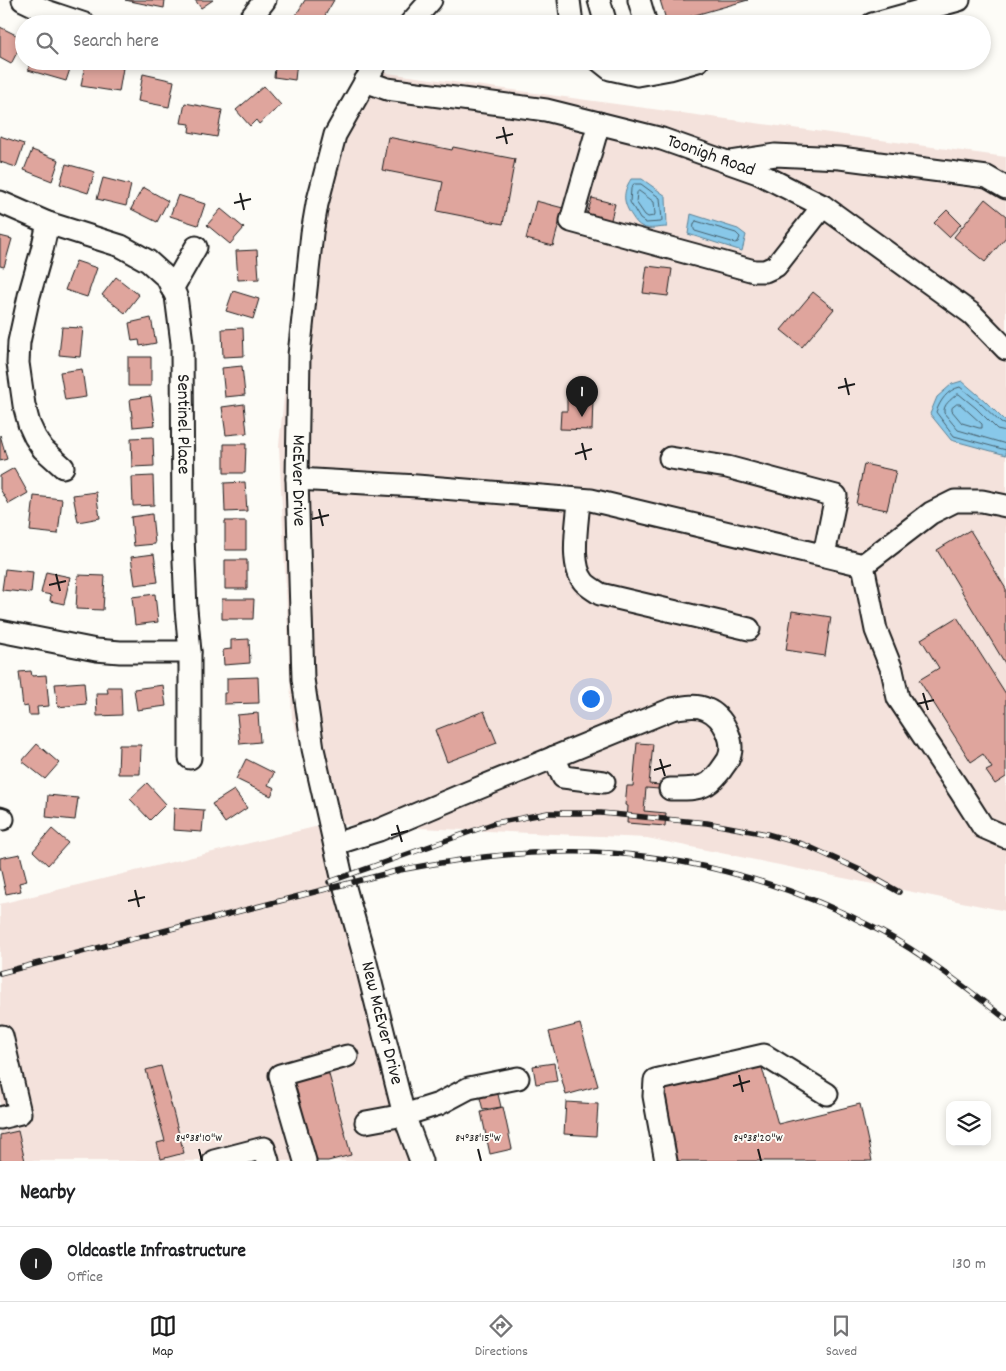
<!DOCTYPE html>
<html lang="en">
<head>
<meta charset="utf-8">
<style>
	:root { --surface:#fff; --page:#f2f2f2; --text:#202124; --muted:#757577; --line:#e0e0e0; --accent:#1c1c1c }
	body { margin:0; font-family:Dekko,sans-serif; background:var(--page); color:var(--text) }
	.controls { position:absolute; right:15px; bottom:15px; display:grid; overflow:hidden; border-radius:10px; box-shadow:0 2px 8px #0003 }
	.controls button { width:45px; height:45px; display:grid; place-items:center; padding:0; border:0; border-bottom:1px solid var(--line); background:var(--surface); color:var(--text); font:25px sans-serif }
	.you { position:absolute; left:590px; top:698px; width:18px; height:18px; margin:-12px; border:4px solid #fff; border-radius:50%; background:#1a73e8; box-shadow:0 0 0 8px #1a73e833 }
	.badge { display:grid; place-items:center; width:32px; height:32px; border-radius:50%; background:var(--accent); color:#fff; font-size:16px; font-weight:700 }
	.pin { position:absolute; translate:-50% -41px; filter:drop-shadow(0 1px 2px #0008) }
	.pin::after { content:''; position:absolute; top:26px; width:18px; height:15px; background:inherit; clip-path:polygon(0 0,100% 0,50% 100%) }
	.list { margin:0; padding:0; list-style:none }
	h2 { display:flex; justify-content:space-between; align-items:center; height:65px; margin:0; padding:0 20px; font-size:21px }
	h2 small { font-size:16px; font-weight:400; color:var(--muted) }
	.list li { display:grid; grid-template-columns:32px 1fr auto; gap:15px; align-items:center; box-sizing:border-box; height:75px; padding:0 20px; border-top:1px solid var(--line) }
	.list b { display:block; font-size:19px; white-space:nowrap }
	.list p { margin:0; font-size:16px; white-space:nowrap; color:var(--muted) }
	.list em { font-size:16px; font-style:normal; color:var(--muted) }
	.icon { flex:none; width:28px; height:28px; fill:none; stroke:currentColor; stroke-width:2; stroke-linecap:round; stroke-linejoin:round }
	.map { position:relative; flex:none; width:1006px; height:1161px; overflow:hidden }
	.search { position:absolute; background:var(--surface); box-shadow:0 2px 8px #0003; left:15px; right:15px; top:15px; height:55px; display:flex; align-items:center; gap:12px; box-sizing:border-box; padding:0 18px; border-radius:28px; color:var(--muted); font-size:19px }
	.sheet { height:140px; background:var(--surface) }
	nav { display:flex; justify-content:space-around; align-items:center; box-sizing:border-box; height:70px; border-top:1px solid var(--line); background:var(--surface); font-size:14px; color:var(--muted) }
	nav a { display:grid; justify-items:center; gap:2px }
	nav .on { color:var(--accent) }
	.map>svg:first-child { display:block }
	.built { fill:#f4e2dc }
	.water { fill:#88c8e9; stroke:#5d8397 }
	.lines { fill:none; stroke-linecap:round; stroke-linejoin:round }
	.shore { stroke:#47616e; stroke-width:1 }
	.building { fill:#dfa59d; stroke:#1c1c1c }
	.minor-casing { stroke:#1c1c1c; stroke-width:25 }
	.minor { stroke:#fdfcf7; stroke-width:21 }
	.rail-casing { stroke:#1c1c1c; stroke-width:5.5 }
	.rail { stroke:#fdfcf7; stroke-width:4; stroke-dasharray:11; stroke-linecap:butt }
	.ticks { fill:none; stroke:#1c1c1c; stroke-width:2 }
	.labels { text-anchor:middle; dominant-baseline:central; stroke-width:4; stroke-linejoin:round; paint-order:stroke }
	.street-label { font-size:19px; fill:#1c1c1c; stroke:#fdfcf7 }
	.ticks-label { font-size:12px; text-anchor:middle; fill:#1c1c1c; stroke:#fdfcf7; stroke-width:4; stroke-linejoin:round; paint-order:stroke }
</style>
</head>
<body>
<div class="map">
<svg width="1006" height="1161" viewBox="0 0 1006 1161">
	<rect width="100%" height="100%" fill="#fdfcf7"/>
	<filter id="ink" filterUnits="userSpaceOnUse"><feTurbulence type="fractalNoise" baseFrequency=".02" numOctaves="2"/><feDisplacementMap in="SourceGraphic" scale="10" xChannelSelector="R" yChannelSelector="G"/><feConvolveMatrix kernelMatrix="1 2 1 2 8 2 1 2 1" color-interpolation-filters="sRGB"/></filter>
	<g filter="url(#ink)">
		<!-- built -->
		<path class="built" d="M365,70L1006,157V911L647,838L328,824L420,1161H0V904L327,824L292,718L279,445L301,229Z"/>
		<!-- water -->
		<path class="water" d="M631,179H642L666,196L667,227C660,227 649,230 643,227C638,225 635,221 632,216C623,203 622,193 631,179Z
			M691,214L738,229L746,235L742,251L688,234Z
			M962,381L984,400L1006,422V455L951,440L930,414L937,397L952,384Z"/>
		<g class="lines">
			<!-- shore -->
			<path class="shore" d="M634,184H641L660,198L662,220L661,222L646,223L640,219L630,202L631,189Z
				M639,191L654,202L655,214L654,216L648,217L645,215L636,202L637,193Z
				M696,221L736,233L740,237L738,242L735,243L695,231C693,229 693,223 696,221Z
				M957,404H960L982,424V428H979L962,423L952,411V408Z
				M1006,425L1001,423L980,403L960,387C947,390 940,401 936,412L954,436L1006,450
				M1006,431L997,429L976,408L959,394H957C951,400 943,404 944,413L958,430L1006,444"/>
		</g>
		<!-- building -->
		<path class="building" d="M125,0H165L164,8Z
			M195,0H213L201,8Z
			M305,0H334L320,24H296L292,22Z
			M660,0H748L667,23Z
			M0,27L24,39L11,64L0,58Z
			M30,61H66L72,63L66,81L28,70Z
			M271,61H297L295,80L274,77L275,68L270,67Z
			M85,63L123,68L119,92L81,86Z
			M143,74L174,81L169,107L138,101Z
			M264,86L281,105L259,124L256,120L250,126L236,110Z
			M185,103L222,110L217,137L189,132L190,124L181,123Z
			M0,136L24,144L16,167L0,162Z
			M388,137L452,150L453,147L515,159L503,224L437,211L443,182L382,170Z
			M32,150L59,160L52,181L24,170Z
			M66,164L95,172L88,193L60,184Z
			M103,178L131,185L126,206L97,199Z
			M143,187L168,201L157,222L131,209Z
			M178,195L205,204L198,225L170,216Z
			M592,198L615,204L609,227L585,221Z
			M985,199L1006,216V237L985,262L954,237Z
			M536,201L563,208L553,246L526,239Z
			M221,209L244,228L230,244L207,225Z
			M947,210L961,224L949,237L934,223Z
			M0,236L12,239L4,267L0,266Z
			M257,250L259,279L238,280L236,251Z
			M76,261L97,268L87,297L65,290Z
			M647,266L672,269L668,296L643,293Z
			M116,277L139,295L125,313L102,295Z
			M233,291L259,299L253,319L226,311Z
			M813,292L834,309L802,347L781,330Z
			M151,318L156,343L140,346L139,340L132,341L129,323Z
			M62,327L83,328L80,357L59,355Z
			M243,328L244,356L223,357L222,329Z
			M128,357H151V386H128Z
			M242,366L245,395L225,397L222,368Z
			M82,369L86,397L65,400L60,372Z
			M151,396L155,425L133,427L130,399Z
			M567,396L593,397L592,430L560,429L561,411H567Z
			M244,404L247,433L226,435L222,407Z
			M0,435L7,459L0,461Z
			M153,437L154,466L132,467L131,438Z
			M224,444H246L245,473H224Z
			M864,464L896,471L887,510L856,504Z
			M14,468L28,493L9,504L0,489V476Z
			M153,476L154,505L133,506L132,477Z
			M245,482L247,511L225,512L224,483Z
			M96,492L100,518L78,522L73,495Z
			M34,496L62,499L58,534L30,531Z
			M152,514L155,544L134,546L131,517Z
			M225,521H246V550H225Z
			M970,530L1006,589V665L937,550Z
			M154,554L158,582L135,585L131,557Z
			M225,560H247V589H225Z
			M5,569L33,572L31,593L2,590Z
			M46,572L70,577L64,604L50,601L51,595L41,593Z
			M78,575L105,576L103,610L76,609Z
			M155,594L158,622L135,625L132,597Z
			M222,599H254L253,619H222Z
			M792,611L831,617L825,656L786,650Z
			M957,617L1006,694V777L995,784L986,771L992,768L983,754L971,762L919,680L939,668L921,639Z
			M249,639L250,663L224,665L223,650L231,649V640Z
			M31,671L32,676L46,675L49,706L37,707L38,715H29L28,706L23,707L19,672Z
			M258,677L259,703L224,704V693H227V678Z
			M84,682L86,704L58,707L55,684Z
			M163,685L166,706L137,710L134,689Z
			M107,687H121L122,715L97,716L96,693H108Z
			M484,711L497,743L447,762L435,730Z
			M258,713L260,742L240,744L237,715Z
			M637,743L653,744L649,784L660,785L659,789L646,788L644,811L666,813L665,826L627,823L628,806L625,805L627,786H633Z
			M37,744L59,763L45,779L22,761Z
			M119,745H141L140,774H118Z
			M246,759L274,773L268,785L275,788L271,796L236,779Z
			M147,783L166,804L150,820L130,799Z
			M234,790L247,808L225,823L212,804Z
			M48,795L78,798L75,820L46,817Z
			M174,808L204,810L202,832L173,830Z
			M52,829L68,843L48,865L33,851Z
			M20,854L27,881L19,883L21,891L6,894L0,866V858Z
			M580,1024L598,1086L566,1095L549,1032Z
			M554,1063L557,1081L536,1084L533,1066Z
			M761,1064L778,1124L860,1104L872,1161H671L657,1089Z
			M161,1066L184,1153L161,1159L157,1143L165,1141L146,1070Z
			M328,1071L351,1155L328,1161H312L290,1081Z
			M497,1090L501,1107L483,1110L479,1094Z
			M566,1102L598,1104L596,1136L564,1134Z
			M503,1107L512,1149L490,1154L481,1112Z
			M18,1131L25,1161H0V1135Z"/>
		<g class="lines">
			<defs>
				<g id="minor">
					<path d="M23,0L46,11L85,24"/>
					<path d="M569,0L572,24"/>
					<path d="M599,0L606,24"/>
					<path d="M639,0L646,24"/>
					<path d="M246,24L265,0"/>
					<path d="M410,24L431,0"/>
					<path d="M872,24L959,0"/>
					<path id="s1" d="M377,61L335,135L317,204L312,233L299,355L297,479L303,679L313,749L342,877L364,955L404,1115L421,1161"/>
					<path d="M600,61L610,69L637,75L670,69L698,61"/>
					<path id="s2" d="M365,81L387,89L546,110L662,139L758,173L823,206L972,314L1006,349"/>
					<path d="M599,123L571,221L754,271H765L776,266L823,206"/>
					<path d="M730,162L775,155L840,158L987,177L1006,188"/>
					<path id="s3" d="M0,202L48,223L121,246L148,261L167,278L176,296L182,343L183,537L186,609L190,652V758"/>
					<path d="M48,223L42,250L29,296L19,342L18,363L24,405L29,424L35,437L43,449L63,467"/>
					<path d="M172,289L196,247"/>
					<path d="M670,458L727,467L836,496L824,555"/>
					<path d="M297,479L417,486L591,500L863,565"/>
					<path d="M579,500C578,521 569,565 584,582C588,587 595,590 600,594L749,629"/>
					<path d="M863,565L876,630L892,670L898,698L960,791L983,827L1006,837"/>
					<path d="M863,565L931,513L955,501H982L1006,506"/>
					<path d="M0,631L96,650L120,652H190"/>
					<path d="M554,757L563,777L604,782"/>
					<path d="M0,818L3,819"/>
					<path d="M335,844L379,830L457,797L672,709C683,707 696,704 706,709C723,716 737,742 728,760C726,763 723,767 721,770C717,775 711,783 705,785C695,790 681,789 670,789"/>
					<path d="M0,1118L20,1113L2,1036"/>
					<path d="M366,1122L404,1115L439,1104L469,1088L518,1078"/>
					<path d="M214,1161L264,1148L268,1161"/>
					<path d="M305,1161L280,1075L347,1056"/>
					<path d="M666,1161L654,1096L655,1080L764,1055L827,1094"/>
				</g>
			</defs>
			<!-- minor casing -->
			<use href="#minor" class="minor-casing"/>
			<!-- minor -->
			<use href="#minor" class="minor"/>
			<defs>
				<path id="rail" d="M329,882L495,823L548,813H601L707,823L767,834L805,845L860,870L899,892
					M0,973L400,870C452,860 505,853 558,852C668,849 785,880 882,932C926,956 966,988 1006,1019"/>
			</defs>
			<!-- rail casing -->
			<use href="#rail" class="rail-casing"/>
			<!-- rail -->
			<use href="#rail" class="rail"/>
		</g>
	</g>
	<!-- ticks -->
	<path class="ticks" d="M503,127L507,144M496,138L513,134M240,193L244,210M234,203L251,199M845,378L849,395M838,388L855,384M582,443L586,460M575,454L592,449M319,509L323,526M312,519L329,515M56,574L60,591M49,585L66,581M923,693L928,710M917,704L934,700M660,759L665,776M654,770L671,765M397,825L402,842M391,835L408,831M135,890L139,907M128,901L145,897M739,1075L743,1092M733,1086L750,1081M199,1149L202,1161M478,1149L481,1161M758,1149L761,1161"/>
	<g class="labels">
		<!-- street labels -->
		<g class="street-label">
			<text stroke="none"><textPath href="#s2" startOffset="355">Toonigh Road</textPath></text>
			<text stroke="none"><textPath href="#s3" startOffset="334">Sentinel Place</textPath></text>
			<text stroke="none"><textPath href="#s1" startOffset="434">McEver Drive</textPath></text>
			<text stroke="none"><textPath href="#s1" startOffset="986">New McEver Drive</textPath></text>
		</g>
	</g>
	<g class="ticks-label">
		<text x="199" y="1141">84°38'10"W</text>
		<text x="478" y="1141">84°38'15"W</text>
		<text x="758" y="1141">84°38'20"W</text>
	</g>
</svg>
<div class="controls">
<button><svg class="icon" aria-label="layers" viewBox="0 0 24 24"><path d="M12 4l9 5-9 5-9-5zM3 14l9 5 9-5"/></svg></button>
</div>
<div class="you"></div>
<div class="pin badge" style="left:582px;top:417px">1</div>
<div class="search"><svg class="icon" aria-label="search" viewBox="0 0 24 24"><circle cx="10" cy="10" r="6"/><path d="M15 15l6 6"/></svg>Search here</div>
</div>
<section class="sheet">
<h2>Nearby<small></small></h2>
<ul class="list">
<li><span class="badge">1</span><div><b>Oldcastle Infrastructure</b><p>Office</p></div><em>130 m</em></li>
</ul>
</section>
<nav>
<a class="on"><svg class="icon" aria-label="map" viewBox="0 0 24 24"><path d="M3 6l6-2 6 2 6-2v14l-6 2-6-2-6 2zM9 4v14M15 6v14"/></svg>Map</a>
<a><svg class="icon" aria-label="directions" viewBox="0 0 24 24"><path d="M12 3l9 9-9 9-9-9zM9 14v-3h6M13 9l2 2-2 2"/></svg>Directions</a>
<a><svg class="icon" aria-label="saved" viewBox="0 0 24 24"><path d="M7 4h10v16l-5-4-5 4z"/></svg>Saved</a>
</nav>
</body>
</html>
